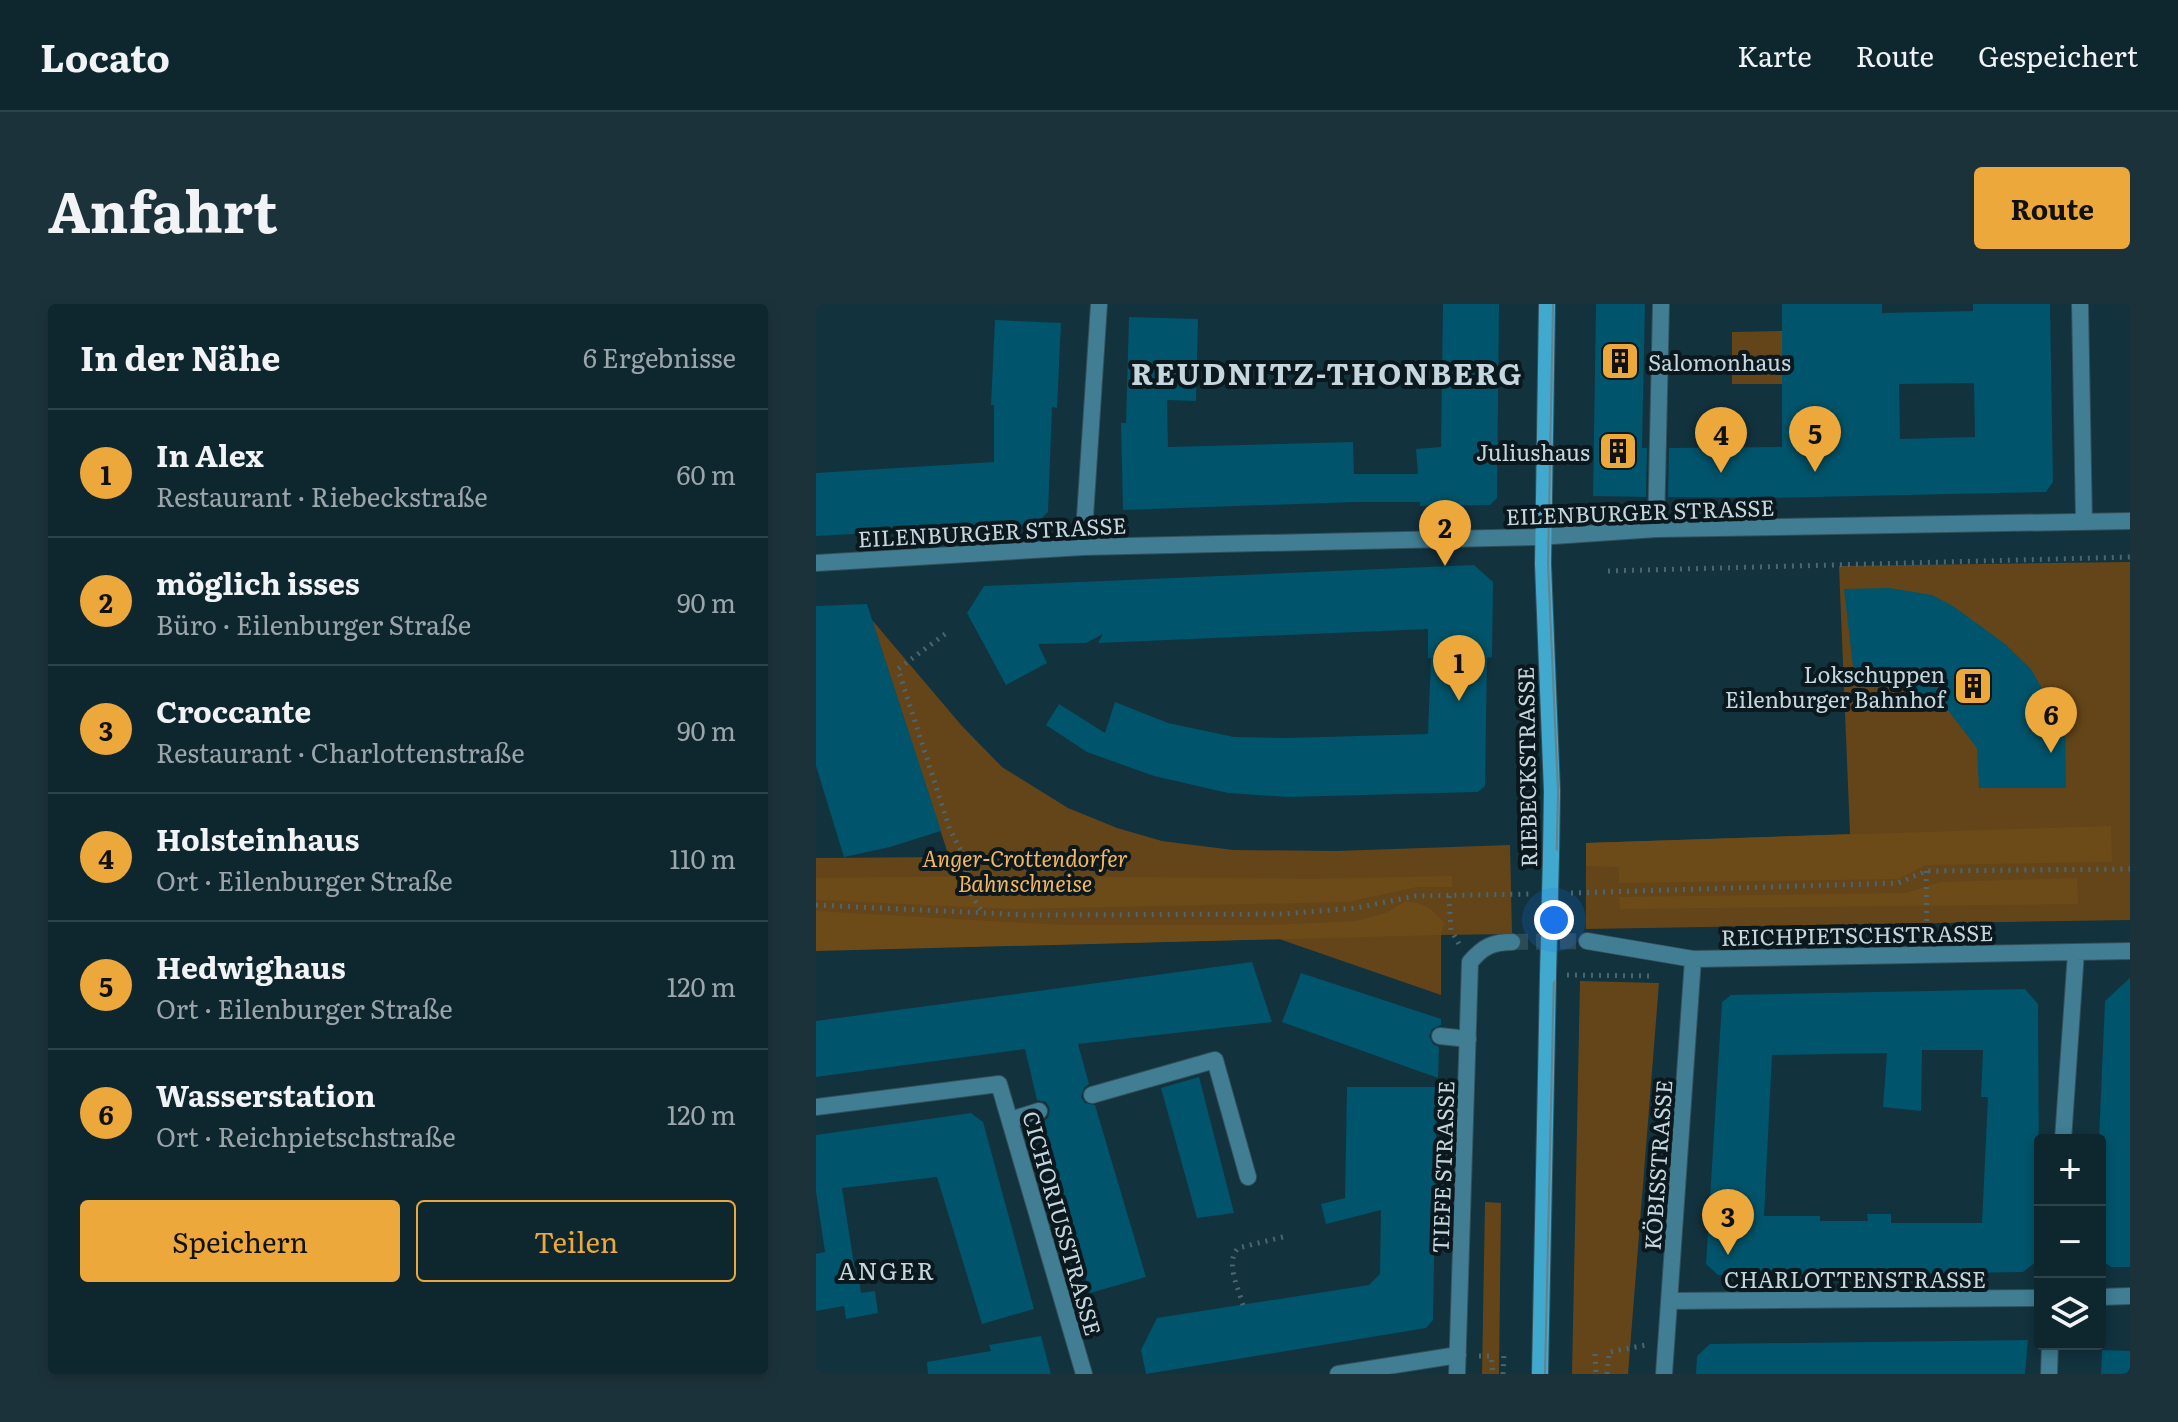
<!DOCTYPE html>
<html lang="de">
<head>
<meta charset="utf-8">
<style>
	:root { --surface:#0e262e; --page:#1c323a; --text:#f1f3f6; --muted:#9ba5aa; --line:#2e434a; --accent:#eda83c }
	body { margin:0; font-family:Literata,serif; background:var(--page); color:var(--text) }
	.controls { position:absolute; right:24px; bottom:24px; display:grid; overflow:hidden; border-radius:8px; box-shadow:0 4px 12px #0003 }
	.controls button { width:72px; height:72px; display:grid; place-items:center; padding:0; border:0; border-bottom:2px solid var(--line); background:var(--surface); color:var(--text); font:40px sans-serif }
	.you { position:absolute; left:738px; top:616px; width:28px; height:28px; margin:-20px; border:6px solid #fff; border-radius:50%; background:#1a73e8; box-shadow:0 0 0 12px #1a73e833 }
	.badge { display:grid; place-items:center; width:52px; height:52px; border-radius:50%; background:var(--accent); color:#111; font-size:26px; font-weight:700 }
	.pin { position:absolute; translate:-50% -66px; filter:drop-shadow(0 2px 4px #0008) }
	.pin::after { content:''; position:absolute; top:42px; width:28px; height:24px; background:inherit; clip-path:polygon(0 0,100% 0,50% 100%) }
	.list { margin:0; padding:0; list-style:none }
	h2 { display:flex; justify-content:space-between; align-items:center; height:104px; margin:0; padding:0 32px; font-size:34px }
	h2 small { font-size:26px; font-weight:400; color:var(--muted) }
	.list li { display:grid; grid-template-columns:52px 1fr auto; gap:24px; align-items:center; box-sizing:border-box; height:128px; padding:0 32px; border-top:2px solid var(--line) }
	.list b { display:block; font-size:30px; white-space:nowrap }
	.list p { margin:0; font-size:26px; white-space:nowrap; color:var(--muted) }
	.list em { font-size:26px; font-style:normal; color:var(--muted) }
	.actions { display:flex; gap:16px; padding:24px 32px }
	.actions a { flex:1; padding:18px 0; border:2px solid var(--accent); border-radius:8px; text-align:center; font-size:28px; color:var(--accent) }
	.actions .main { background:var(--accent); color:#111 }
	.icon { flex:none; width:44px; height:44px; fill:none; stroke:currentColor; stroke-width:2; stroke-linecap:round; stroke-linejoin:round }
	.map { position:relative; flex:none; width:1314px; height:1070px; overflow:hidden; border-radius:8px }
	header { display:flex; align-items:center; gap:48px; box-sizing:border-box; height:112px; padding:0 40px; background:var(--surface); border-bottom:2px solid var(--line) }
	header strong { font-size:38px }
	nav { display:flex; gap:44px; margin-inline-start:auto; font-size:28px }
	.intro { display:flex; align-items:center; justify-content:space-between; box-sizing:border-box; height:192px; padding:0 48px }
	h1 { margin:0; font-size:56px }
	.button { padding:20px 36px; border-radius:8px; background:var(--accent); color:#111; font-size:28px; font-weight:700 }
	main { display:flex; gap:48px; padding:0 48px }
	aside { flex:1; background:var(--surface); border-radius:8px; box-shadow:0 4px 12px #0003 }
	.map>svg:first-child { display:block }
	.green { fill:#634519 }
	.forest { fill:#6c4b19 }
	.building { fill:#00546b; fill-rule:evenodd }
	.lines { fill:none; stroke-linecap:round; stroke-linejoin:round }
	.street-tunnel { stroke:#2d4b56; stroke-width:16; stroke-dasharray:16 8; stroke-linecap:butt }
	.lane-casing { stroke:#32505b; stroke-width:18 }
	.street-casing { stroke:#32505b; stroke-width:18 }
	.secondary-casing { stroke:#32505b; stroke-width:18 }
	.path { stroke:#4b6671; stroke-width:5; stroke-dasharray:2 6; stroke-linecap:butt }
	.lane { stroke:#417d93; stroke-width:16 }
	.street { stroke:#417d93; stroke-width:16 }
	.secondary { stroke:#41a9cd; stroke-width:16 }
	.tram { stroke:#67808a; stroke-width:2 }
	.secondary-bridge-casing { stroke:#32505b; stroke-width:18; stroke-linecap:butt }
	.secondary-bridge { stroke:#41a9cd; stroke-width:16 }
	.labels { text-anchor:middle; dominant-baseline:central; stroke-width:8; stroke-linejoin:round; paint-order:stroke }
	.poi-label { font-size:22px; fill:#c5d6de; stroke:#0b181d; text-anchor:end }
	.street-label { font-size:22px; fill:#c5d6de; stroke:#0b181d }
	.park-label { font-size:22px; font-style:italic; fill:#f5b65d; stroke:#0b181d }
	.neighbourhood-label { font-size:24px; letter-spacing:2px; fill:#c5d6de; stroke:#0b181d }
	.district-label { font-size:30px; font-weight:bold; letter-spacing:2px; fill:#c5d6de; stroke:#0b181d }
</style>
</head>
<body>
<header>
<strong>Locato</strong>
<nav><a>Karte</a><a>Route</a><a>Gespeichert</a></nav>
</header>
<div class="intro"><h1>Anfahrt</h1><a class="button">Route</a></div>
<main>
<aside>
<h2>In der Nähe<small>6 Ergebnisse</small></h2>
<ul class="list">
<li><span class="badge">1</span><div><b>In Alex</b><p>Restaurant · Riebeckstraße</p></div><em>60 m</em></li>
<li><span class="badge">2</span><div><b>möglich isses</b><p>Büro · Eilenburger Straße</p></div><em>90 m</em></li>
<li><span class="badge">3</span><div><b>Croccante</b><p>Restaurant · Charlottenstraße</p></div><em>90 m</em></li>
<li><span class="badge">4</span><div><b>Holsteinhaus</b><p>Ort · Eilenburger Straße</p></div><em>110 m</em></li>
<li><span class="badge">5</span><div><b>Hedwighaus</b><p>Ort · Eilenburger Straße</p></div><em>120 m</em></li>
<li><span class="badge">6</span><div><b>Wasserstation</b><p>Ort · Reichpietschstraße</p></div><em>120 m</em></li>
</ul>
<div class="actions"><a class="main">Speichern</a><a>Teilen</a></div>
</aside>
<div class="map">
<svg width="1314" height="1070" viewBox="0 0 1314 1070">
	<rect width="100%" height="100%" fill="#12323e"/>
	<!-- green -->
	<path class="green" d="M966,27V80H916V28Z
		M1314,258V616L770,625V539L1034,530L1023,262Z
		M56,316L146,422L186,463L252,504L301,524L346,537L417,546L520,547L694,541L696,630L625,631V691L463,635L0,646V554L133,553Z
		M764,677L843,679L812,1070H756Z
		M669,898L685,899L683,1070H666Z"/>
	<!-- forest -->
	<path class="forest" d="M1295,522L1296,558L1110,561L1082,575L803,579V563L770,562V539Z
		M190,572L499,575L636,572V583H601L532,598L199,605L0,596V574Z
		M1261,574L1262,600L804,605L803,593L1090,589L1124,578Z
		M590,597C608,599 617,605 628,619L625,631L0,647V607L248,621H455L540,617L570,609Z"/>
	<!-- building -->
	<path class="building" d="M627,0H683L681,194L674,201L604,202V198H539L307,206L305,119H310L313,13L382,15L380,97L351,96L352,143L537,138L538,170H602L600,145L625,143Z
		M780,0H829L826,144H831L830,193L777,192Z
		M966,0H1066V9L1157,7V0H1234L1237,178L1230,188L954,194L852,193L853,144L966,143ZM1158,79L1159,133L1084,135L1083,80Z
		M179,16L245,19L241,104L236,103L232,208L220,220L0,232V169L178,158V101H175Z
		M658,261L677,278L676,353L671,354L669,482L662,488L472,493L412,489L338,472L271,448L230,421L243,400L289,429L299,398L352,419L418,433L471,434L612,430L615,354H612V325L282,339L287,330L270,339L222,340L231,359L190,381L151,309L168,282Z
		M1073,284L1116,291L1137,302L1189,340L1215,365L1234,399L1235,420L1249,421L1250,484H1163L1161,444L1128,401L1077,376L1038,371L1028,285Z
		M51,300L125,527L74,543L28,553L0,462V302Z
		M436,658L456,718L262,740L273,780L268,784L265,793L269,799L279,801L330,973L274,989L226,818L232,814L234,805L230,798L221,796L209,745L0,773V717Z
		M485,669L625,715V721L616,725L613,732L617,740L623,743L622,774L466,718Z
		M1314,674V963H1295L1284,955L1283,836L1289,697Z
		M1209,685L1222,700L1223,878L1220,958L1207,968L1028,971H902L890,960L906,698L915,691ZM1106,746H1167L1165,793H1172L1166,919H1075V910H1051L1052,917H1004V912H948L956,751L1071,749L1067,803L1105,807Z
		M383,773L418,909L381,914L345,784Z
		M531,783H621L617,1016L610,1024L330,1070L325,1046L341,1014L553,981L564,970L565,906L510,920L505,900L529,894Z
		M155,809L167,818L218,1005L166,1020L121,873L26,884L40,973H43L45,989L59,987L62,1009L30,1015L28,1002L0,1007V950L9,948L0,888V831Z
		M225,1032L235,1070H112L111,1058L175,1047L173,1041Z
		M1212,1036L1209,1070H880L881,1052L894,1040Z
		M1286,1046L1314,1047V1070H1285Z"/>
	<g class="lines">
		<!-- street-tunnel -->
		<path class="street-tunnel" d="M696,638L771,637"/>
		<defs>
			<path id="lane" d="M840,225L845,0
				M624,732L652,735
				M276,791L399,756L432,873
				M194,816L223,807"/>
			<path id="street" d="M1264,0L1268,218
				M267,243L283,0
				M0,259L267,243L722,233L840,225L1314,217
				M771,637L877,655L1314,647
				M0,803L183,780L268,1070
				M1247,836L1260,648
				M1284,993L1314,992
				M854,997L1224,994
				M522,1070L642,1051
				M641,1070L654,658C667,643 676,638 696,638
				M848,1070L877,655
				M1233,1070L1234,1040"/>
			<path id="secondary" d="M731,0L727,260L736,487L735,552
				M724,1070L732,672"/>
		</defs>
		<!-- lane casing -->
		<use href="#lane" class="lane-casing"/>
		<!-- street casing -->
		<use href="#street" class="street-casing"/>
		<!-- secondary casing -->
		<use href="#secondary" class="secondary-casing"/>
		<!-- path -->
		<path class="path" d="M792,267L1314,253
			M129,330L82,365L134,526L148,552L156,592L167,609
			M1110,567L1111,630
			M755,589L1082,579L1110,567L1314,565
			M633,592L635,626L643,640
			M0,601L210,611L467,610L540,604L600,592L713,590
			M751,671L837,672
			M427,1001C422,983 409,959 422,944L471,932
			M779,1050L780,1070
			M663,1052H675L677,1070
			M687,1070L688,1050
			M791,1070L793,1048L830,1041"/>
		<!-- lane -->
		<use href="#lane" class="lane"/>
		<!-- street -->
		<use href="#street" class="street"/>
		<!-- secondary -->
		<use href="#secondary" class="secondary"/>
		<!-- tram -->
		<path class="tram" d="M729,1070L742,487L732,260L737,0"/>
		<defs>
			<path id="secondary-bridge" d="M732,672L735,552"/>
		</defs>
		<!-- secondary-bridge casing -->
		<use href="#secondary-bridge" class="secondary-bridge-casing"/>
		<!-- secondary-bridge -->
		<use href="#secondary-bridge" class="secondary-bridge"/>
	</g>
	<!-- icons -->
	<defs>
		<symbol id="building-square" viewBox="-11 -11 22 22"><rect x="-9" y="-9" width="18" height="18" rx="4" fill="#eda83c" stroke="#0b181d"/><path d="M-4-6H4V6H1V3H-1V6H-4ZM-2.5-4.3h1.7v1.8h-1.7ZM.8-4.3h1.7v1.8H.8ZM-2.5-1h1.7V.8h-1.7ZM.8-1h1.7V.8H.8Z" fill="#111"/></symbol>
	</defs>
	<g fill-rule="evenodd">
		<use href="#building-square" x="782" y="35" width="44" height="44"/>
		<use href="#building-square" x="780" y="125" width="44" height="44"/>
		<use href="#building-square" x="1135" y="360" width="44" height="44"/>
	</g>
	<g class="labels">
		<!-- poi labels -->
		<g class="poi-label">
			<text x="832" y="57" text-anchor="start">Salomonhaus</text>
			<text x="774" y="147">Juliushaus</text>
			<text x="1129" y="369">Lokschuppen<tspan x="1129" dy="25">Eilenburger Bahnhof</tspan></text>
		</g>
		<!-- street labels -->
		<g class="street-label">
			<text transform="translate(824 207) rotate(-2)">EILENBURGER STRASSE</text>
			<text transform="translate(176 227) rotate(-3)">EILENBURGER STRASSE</text>
			<text transform="translate(710 463) rotate(-91)">RIEBECKSTRASSE</text>
			<text transform="translate(1041 630) rotate(-1)">REICHPIETSCHSTRASSE</text>
			<text transform="translate(841 861) rotate(-86)">KÖBISSTRASSE</text>
			<text transform="translate(626 863) rotate(-88)">TIEFE STRASSE</text>
			<text transform="translate(247 919) rotate(74)">CICHORIUSSTRASSE</text>
			<text x="1039" y="974">CHARLOTTENSTRASSE</text>
		</g>
		<!-- park labels -->
		<g class="park-label">
			<text x="209" y="553">Anger-Crottendorfer<tspan x="209" dy="25">Bahnschneise</tspan></text>
		</g>
		<!-- neighbourhood labels -->
		<g class="neighbourhood-label">
			<text x="71" y="965">ANGER</text>
		</g>
		<!-- district labels -->
		<g class="district-label">
			<text x="511" y="68">REUDNITZ-THONBERG</text>
		</g>
	</g>
</svg>
<div class="controls">
<button>+</button>
<button>−</button>
<button><svg class="icon" aria-label="layers" viewBox="0 0 24 24"><path d="M12 4l9 5-9 5-9-5zM3 14l9 5 9-5"/></svg></button>
</div>
<div class="you"></div>
<div class="pin badge" style="left:643px;top:397px">1</div>
<div class="pin badge" style="left:629px;top:262px">2</div>
<div class="pin badge" style="left:912px;top:951px">3</div>
<div class="pin badge" style="left:905px;top:169px">4</div>
<div class="pin badge" style="left:999px;top:168px">5</div>
<div class="pin badge" style="left:1235px;top:449px">6</div>
</div>
</main>
</body>
</html>
